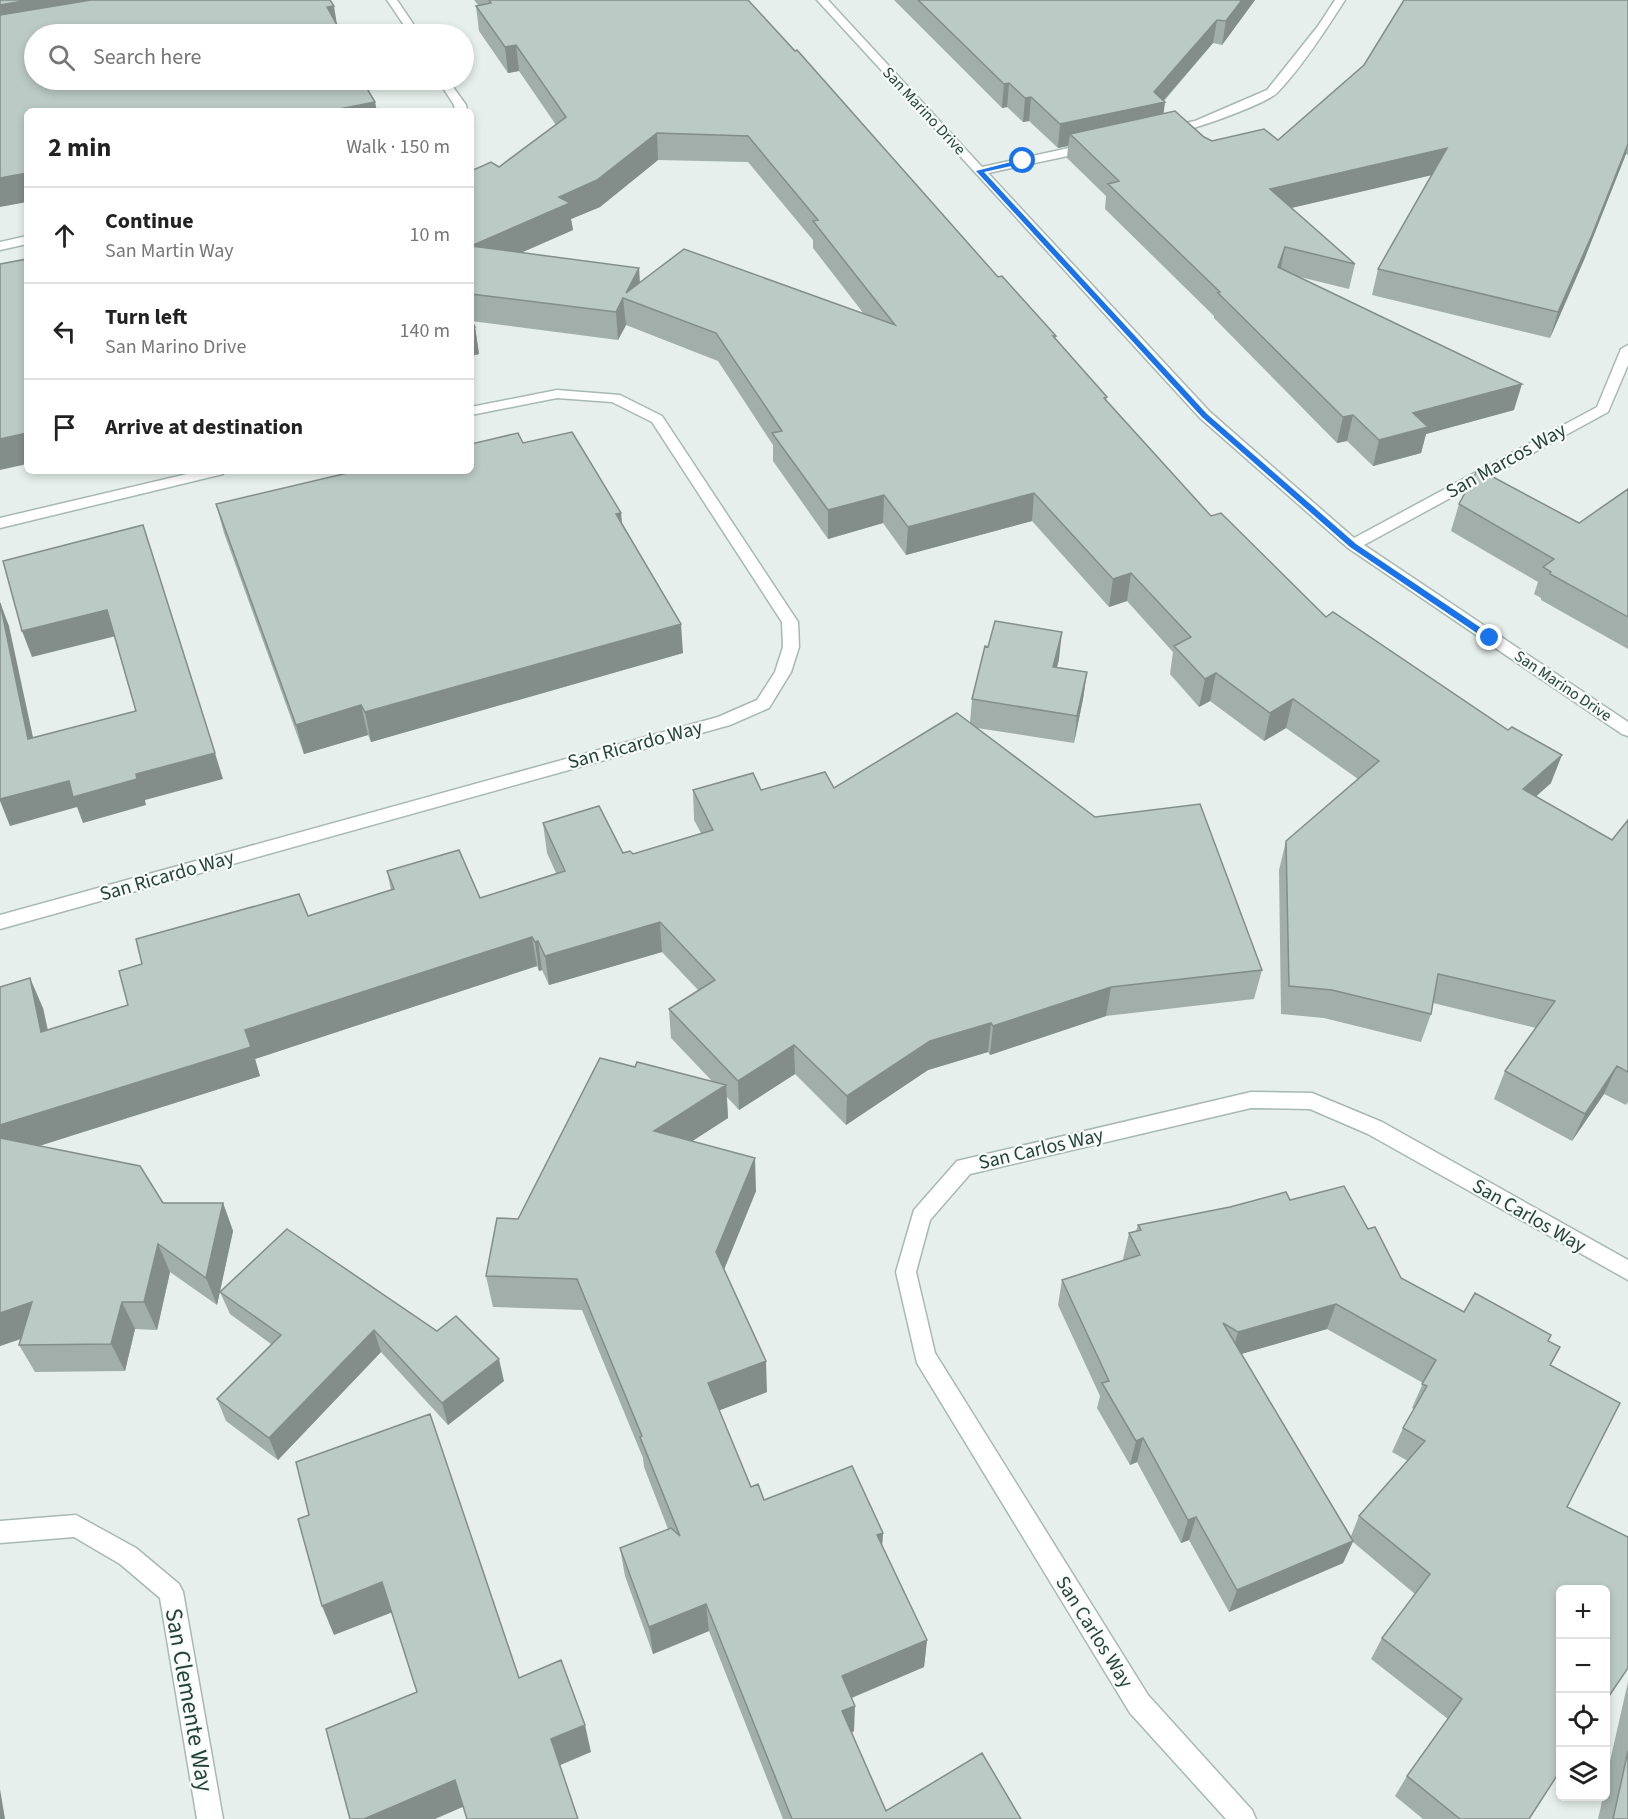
<!DOCTYPE html>
<html lang="en">
<head>
<meta charset="utf-8">
<style>
	:root { --surface:#fff; --page:#f6f6f6; --text:#222; --muted:#767676; --line:#e0e0e0 }
	body { margin:0; font-family:"Source Sans 3",sans-serif; background:var(--page); color:var(--text) }
	.controls { position:absolute; right:18px; bottom:18px; display:grid; overflow:hidden; border-radius:9px; box-shadow:0 3px 9px #0003 }
	.controls button { width:54px; height:54px; display:grid; place-items:center; padding:0; border:0; border-bottom:2px solid var(--line); background:var(--surface); color:var(--text); font:30px sans-serif }
	.stop { position:absolute; width:18px; height:18px; margin:-14px; border:4px solid #1a73e8; border-radius:50%; background:#fff }
	.stop.end { background:#1a73e8; border-color:#fff; box-shadow:0 2px 6px #0008 }
	.list { margin:0; padding:0; list-style:none }
	h2 { display:flex; justify-content:space-between; align-items:center; height:78px; margin:0; padding:0 24px; font-size:26px }
	h2 small { font-size:20px; font-weight:400; color:var(--muted) }
	.list li { display:grid; grid-template-columns:39px 1fr auto; gap:18px; align-items:center; box-sizing:border-box; height:96px; padding:0 24px; border-top:2px solid var(--line) }
	.list b { display:block; font-size:22px; white-space:nowrap }
	.list p { margin:0; font-size:20px; white-space:nowrap; color:var(--muted) }
	.list em { font-size:20px; font-style:normal; color:var(--muted) }
	.icon { flex:none; width:33px; height:33px; fill:none; stroke:currentColor; stroke-width:2; stroke-linecap:round; stroke-linejoin:round }
	.map { position:relative; flex:none; width:1628px; height:1819px; overflow:hidden }
	.search { position:absolute; background:var(--surface); box-shadow:0 3px 9px #0003; left:24px; top:24px; width:450px; height:66px; display:flex; align-items:center; gap:15px; box-sizing:border-box; padding:0 21px; border-radius:33px; color:var(--muted); font-size:22px }
	.panel { position:absolute; background:var(--surface); box-shadow:0 3px 9px #0003; left:24px; top:108px; width:450px; height:366px; border-radius:9px }
	.map>svg:first-child { display:block }
	.lines { fill:none; stroke-linecap:round; stroke-linejoin:round }
	.street-casing { stroke:#a8b8b2; stroke-width:3 }
	.street { fill:#fff; fill-rule:evenodd }
	.wall { fill:#a1aea9; fill-rule:evenodd }
	.shaded-wall { fill:#838d89 }
	.building { fill:#bbcac4; stroke:#838d89; stroke-width:1.5 }
	.route { fill:#1a73e8 }
	.labels { text-anchor:middle; dominant-baseline:central; stroke-width:4.5; stroke-linejoin:round; paint-order:stroke }
	.far-street-label { font-size:16px; fill:#24423a; stroke:#f7fbf9 }
	.street-label { font-size:20px; fill:#24423a; stroke:#f7fbf9 }
	.near-street-label { font-size:24px; fill:#24423a; stroke:#f7fbf9 }
</style>
</head>
<body>
<div class="map">
<svg width="1628" height="1819" viewBox="0 0 1628 1819">
	<rect width="100%" height="100%" fill="#e6efeb"/>
	<g class="lines">
		<defs>
			<path id="street" d="M387,0H397L420,34H410Z
				M817,0H828L982,167L1092,143L1096,144V150L988,173L1210,412L1354,538L1597,407L1621,349L1628,345V365L1608,412L1364,545L1628,722V736L1622,734L1348,548L1200,418Z
				M1335,0H1345C1326,30 1301,68 1277,93C1265,104 1181,136 1165,133V127L1195,121L1267,90L1318,26Z
				M438,80H448L466,105L467,111H455L454,105Z
				M27,236V244L0,250V242Z
				M557,390L620,395L662,416L798,622L799,647L791,672L769,708L730,725L0,929V915L718,717L757,700L775,672L783,647L782,622L652,422L612,402L557,398L471,415V407Z
				M200,471H225L223,474L0,528V518Z
				M1251,1092L1312,1093L1382,1122L1628,1260V1280L1368,1134L1310,1109L1251,1108L970,1174L930,1220L916,1272L935,1353L1148,1695L1252,1810L1256,1819H1226L1130,1713L917,1363L896,1272L914,1210L957,1161Z
				M76,1515L136,1548L179,1584L183,1592L223,1819H197L160,1598L120,1564L74,1537L0,1543V1521Z"/>
		</defs>
		<!-- street casing -->
		<use href="#street" class="street-casing"/>
		<!-- street -->
		<use href="#street" class="street"/>
	</g>
	<!-- wall -->
	<path class="wall" d="M474,0H748L998,277L1056,336L1055,339L1107,397L1106,401L1211,516L1326,617L1551,783L1536,796L1612,840L1628,820V1102L1626,1105L1604,1094L1572,1141L1494,1099L1505,1071L1536,1028L1433,1003L1431,1014L1421,1042L1324,1018L1281,1014L1279,870L1286,841L1358,779L1286,728L1264,741L1210,701L1199,707L1170,674L1173,652L1127,601L1109,607L1032,521L906,555L883,523L828,539L773,461V445L718,361L626,325L618,340L471,321L475,327L479,354L471,356V171L499,167L556,125L519,71L508,73L479,31L476,6L478,5ZM658,160L748,162L813,240V248L864,314L640,283L639,268L521,253L573,230L571,219L600,207Z
		M894,0H1255L1222,45L1213,43L1164,101L1165,102L1163,113L1212,141L1278,140L1628,0V155L1626,154L1584,260L1550,338L1372,295L1378,269L1431,175L1291,208L1355,264L1349,289L1296,276L1514,410L1426,434L1421,453L1373,466L1347,441L1337,443L1214,318V316L1105,209L1106,196L1067,158L1068,146L1058,148L1029,121L1023,122L1007,107L1002,108Z
		M523,443L621,513L622,523L683,653L371,742L368,735L304,754L224,533L216,504Z
		M1628,489V649L1541,600V598L1534,594L1538,582L1451,531L1459,504L1579,523Z
		M1059,659L1057,667L1087,672L1083,699L1074,743L977,728L1262,970L1254,999L1106,1016L990,1055L988,1052L928,1070L846,1125L795,1074L739,1110L727,1097L728,1118L692,1141L756,1191L724,1270L767,1392L719,1410L751,1487L764,1500L883,1533L882,1545L927,1640L924,1667L852,1698L854,1731L852,1733L886,1811L1021,1819H783L709,1631L653,1654L625,1576L620,1548L668,1529L644,1467L643,1458L582,1310L493,1307L486,1276L518,1219L635,1067L712,1081L671,1038L669,1009L699,991L662,952L549,985L542,970L539,971L537,966L255,1059L260,1076L39,1146L163,1203H223L233,1231L217,1305L170,1272L157,1330L135,1329L125,1371L35,1372L19,1345L21,1339L0,1346V987L43,1008L48,1030L128,1005L308,916L391,890L387,871L480,898L556,873L547,853L543,823L623,853L633,854L701,833L694,820L693,790H761L834,788L970,723L972,699Z
		M1290,1200L1368,1229L1401,1278L1464,1312L1548,1341L1560,1347L1551,1365L1567,1507L1529,1819H1423L1395,1796L1407,1776L1448,1719L1371,1659L1382,1638L1415,1594L1353,1542L1343,1563L1229,1612L1189,1540L1181,1543L1137,1462L1130,1465L1097,1408L1100,1396L1058,1305L1062,1280L1124,1260L1123,1259L1129,1233L1136,1231L1138,1225ZM1327,1329L1423,1383L1412,1408L1414,1409L1403,1428L1392,1452L1408,1461L1359,1516L1351,1536L1241,1354Z
		M287,1229L504,1381L448,1425L381,1352L278,1460L226,1421L217,1399L271,1344L230,1314L220,1292Z
		M1628,1682V1819H1598L1603,1797H1605V1783Z"/>
	<!-- shaded-wall -->
	<path class="shaded-wall" d="M29,0H182L0,32V5Z
		M1242,0H1255L1222,45L1226,21Z
		M334,6L338,31L327,7Z
		M1217,20L1213,43L1162,102H1165L1162,126L1070,134L1068,146L1058,148L1060,124L1154,92Z
		M516,45L519,71L508,73L505,47Z
		M1009,83L1007,107L1002,108L1004,84Z
		M1031,97L1029,121L1023,122L1025,98Z
		M375,102L377,111H339V109Z
		M657,133L658,160L600,207L571,219L573,230L474,273L471,246L559,197Z
		M1628,144L1626,154L1584,260L1550,338L1558,312Z
		M1447,148L1441,173L1266,214L1270,189Z
		M27,173V202L0,207V178Z
		M1285,247L1280,272L1278,267Z
		M639,268L640,295L626,293Z
		M623,298L626,325L618,340L616,312Z
		M471,327H475L479,354L471,356Z
		M1522,384L1514,410L1426,434L1421,453L1373,466L1379,440L1413,413Z
		M1353,415L1347,441L1337,443L1343,417Z
		M27,433V464L0,470V439Z
		M1034,493L1032,521L906,555L908,527Z
		M884,495L883,523L828,539V510Z
		M621,513L623,542L616,514Z
		M1131,573L1127,601L1109,607L1113,579Z
		M0,602L9,626L39,765L28,739Z
		M107,610L116,636L32,657L22,631Z
		M681,624L683,653L371,742L365,712Z
		M1062,632L1059,659L1050,694L1053,667Z
		M1087,672L1083,699L1074,743L1077,716Z
		M1216,673L1210,701L1199,707L1205,679Z
		M1293,699L1286,728L1264,741L1270,713Z
		M361,705L368,735L304,754L296,725Z
		M215,753L223,779L145,800L146,805L83,823L77,807L10,826L0,801V799L69,781L136,774Z
		M1562,755L1551,783L1513,817L1523,789Z
		M660,922L662,952L549,985L545,956Z
		M532,937L537,966L255,1059L260,1076L1,1158L0,1156V1125L245,1030Z
		M538,941L542,970L539,971L535,942Z
		M30,978L43,1008L54,1061L41,1032Z
		M1111,987L1106,1016L990,1055L993,1026Z
		M991,1023L988,1052L928,1070L846,1125L847,1096L930,1041Z
		M794,1045L795,1074L739,1110L738,1081Z
		M1617,1066L1604,1094L1572,1141L1585,1114Z
		M726,1085L728,1118L657,1164L654,1131Z
		M755,1158L756,1191L718,1284L716,1252Z
		M223,1203L233,1231L217,1305L206,1278Z
		M158,1244L170,1272L157,1330L144,1302Z
		M32,1302L46,1330L0,1346V1313Z
		M122,1302L135,1329L125,1371L111,1344Z
		M1336,1304L1327,1329L1231,1357L1238,1332Z
		M374,1330L381,1352L278,1460L269,1438Z
		M499,1359L504,1381L448,1425L442,1403Z
		M766,1361L767,1392L710,1414L708,1383Z
		M1143,1438L1137,1462L1130,1465L1136,1441Z
		M1196,1517L1189,1540L1181,1543L1188,1520Z
		M883,1533L881,1561L877,1535Z
		M1353,1541L1343,1563L1229,1612L1237,1590Z
		M382,1582L393,1612L334,1635L322,1606Z
		M706,1604L709,1631L653,1654L649,1627Z
		M927,1640L924,1667L841,1702L842,1676Z
		M855,1706L854,1731L842,1737V1711Z
		M585,1725L591,1752L558,1766L551,1739Z
		M455,1780L465,1806L435,1819H364Z
		M0,1789L5,1819H0Z"/>
	<!-- building -->
	<path class="building" d="M0,0H29L0,5Z
		M91,0H330L334,6L327,7L342,34H34V80H362L375,102L339,109L340,111H27V173L0,178V15Z
		M489,0H748L795,51L797,50L998,277L1002,276L1056,336H1053L1107,397L1104,398L1211,516L1221,513L1326,617L1333,612L1508,730L1512,727L1562,755L1523,789L1612,840L1628,820V1072L1617,1066L1585,1114L1505,1071L1555,1001L1438,974L1431,1014L1332,990L1289,986L1286,841L1379,761L1293,699L1270,713L1216,673L1205,679L1174,646L1191,637L1131,573L1113,579L1034,493L908,527L884,495L828,510L772,433L782,431L716,333L623,298L616,312L471,294V246L639,268L626,293L684,249L895,325L813,221L818,220L748,136L657,133L597,180L559,197L570,203L471,246V171L491,162L499,167L566,117L516,45L505,47L476,6L491,3Z
		M918,0H1242L1226,21L1217,20L1154,92L1165,102L1060,124L1031,97L1025,98L1009,83L1004,84Z
		M1404,0H1628V144L1592,235L1558,312L1378,269L1447,148L1270,189L1355,264L1285,247L1278,267L1522,384L1413,413L1428,427L1379,440L1353,415L1343,417L1218,293L1220,292L1108,184L1119,181L1070,134L1175,111L1204,137L1212,141L1264,129L1278,140L1364,65Z
		M27,259V433L0,439V264Z
		M471,320L475,327H471Z
		M572,432L621,513L616,514L681,624L365,712L361,705L296,725L216,504L356,471H471V444L518,433L523,443Z
		M1478,469L1579,523L1628,489V617L1550,574L1551,572L1543,567L1554,559L1459,504Z
		M143,525L215,753L136,774L137,779L73,797L69,781L0,799V603L28,739L136,711L107,610L22,631L3,561Z
		M995,621L1062,632L1053,667L1087,672L1077,716L972,699L985,646L988,647Z
		M957,713L1095,817L1200,804L1262,970L1111,987L993,1026L991,1023L930,1041L847,1096L794,1045L738,1081L669,1009L715,980L660,922L545,956L538,941L535,942L532,937L245,1030L251,1047L0,1125V987L30,978L41,1032L128,1005L119,971L142,964L136,939L299,894L308,916L394,889L387,871L459,850L480,898L565,871L543,823L599,806L623,853L630,851L633,854L713,830L693,790L753,773L761,790L825,772L834,788Z
		M600,1058L635,1067L637,1062L726,1085L654,1131L755,1158L716,1252L766,1361L708,1383L751,1487L758,1484L764,1500L852,1466L883,1533L877,1535L927,1640L842,1676L855,1706L842,1711L886,1811L982,1753L1021,1819H792L706,1604L649,1627L620,1548L671,1528L680,1536L640,1437L642,1436L577,1279L486,1276L497,1218L518,1219Z
		M0,1138L140,1166L163,1203H223L206,1278L158,1244L144,1302H122L111,1344L19,1345L32,1302L0,1313Z
		M1344,1186L1368,1229L1375,1227L1401,1278L1464,1312L1475,1293L1551,1335L1548,1341L1560,1347L1550,1365L1620,1403L1567,1507L1628,1537V1668L1605,1702V1590H1560V1771L1529,1819H1460L1407,1776L1462,1699L1382,1638L1430,1574L1359,1516L1425,1441L1403,1428L1427,1386L1422,1384L1436,1360L1336,1304L1238,1332L1223,1323L1353,1541L1237,1590L1196,1517L1188,1520L1143,1438L1136,1441L1102,1383L1109,1381L1062,1280L1140,1255L1129,1233L1141,1230L1138,1225L1230,1207L1286,1192L1290,1200Z
		M287,1229L437,1331L456,1316L499,1359L442,1403L374,1330L269,1438L217,1399L281,1335L220,1292Z
		M430,1414L519,1678L561,1660L585,1725L551,1739L578,1819H467L455,1780L364,1819H350L326,1729L417,1692L382,1582L322,1606L298,1519L309,1515L296,1462Z
		M1628,1751V1819H1613Z"/>
	<!-- route -->
	<path class="route" d="M1023,159L1025,163L984,172L1207,414L1356,544L1493,636V640H1487L1350,547L1202,417L976,171Z"/>
	<g class="labels">
		<!-- far-street labels -->
		<g class="far-street-label">
			<text transform="translate(924 111) rotate(47)">San Marino Drive</text>
			<text transform="translate(1563 686) rotate(34)">San Marino Drive</text>
		</g>
		<!-- street labels -->
		<g class="street-label">
			<text transform="translate(1506 461) rotate(-29)">San Marcos Way</text>
			<text transform="translate(635 745) rotate(-15)">San Ricardo Way</text>
			<text transform="translate(167 876) rotate(-16)">San Ricardo Way</text>
			<text transform="translate(1041 1149) rotate(-13)">San Carlos Way</text>
			<text transform="translate(1529 1216) rotate(30)">San Carlos Way</text>
			<text transform="translate(1094 1632) rotate(58)">San Carlos Way</text>
		</g>
		<!-- near-street labels -->
		<g class="near-street-label">
			<text transform="translate(189 1700) rotate(80)">San Clemente Way</text>
		</g>
	</g>
</svg>
<div class="controls">
<button>+</button>
<button>−</button>
<button><svg class="icon" aria-label="locate" viewBox="0 0 24 24"><circle cx="12" cy="12" r="6"/><path d="M12 2v4M12 18v4M2 12h4M18 12h4"/></svg></button>
<button><svg class="icon" aria-label="layers" viewBox="0 0 24 24"><path d="M12 4l9 5-9 5-9-5zM3 14l9 5 9-5"/></svg></button>
</div>
<div class="stop" style="left:1023px;top:161px"></div>
<div class="stop end" style="left:1490px;top:638px"></div>
<div class="search"><svg class="icon" aria-label="search" viewBox="0 0 24 24"><circle cx="10" cy="10" r="6"/><path d="M15 15l6 6"/></svg>Search here</div>
<section class="panel">
<h2>2 min<small>Walk · 150 m</small></h2>
<ul class="list">
<li><svg class="icon" aria-label="ahead" viewBox="0 0 24 24"><path d="M12 20V5M6 11l6-6 6 6"/></svg><div><b>Continue</b><p>San Martin Way</p></div><em>10 m</em></li>
<li><svg class="icon" aria-label="left" viewBox="0 0 24 24"><path d="M17 20v-9H6M10 6l-5 5 5 5"/></svg><div><b>Turn left</b><p>San Marino Drive</p></div><em>140 m</em></li>
<li><svg class="icon" aria-label="arrive" viewBox="0 0 24 24"><path d="M6 21V4h12l-3 4 3 4H6"/></svg><div><b>Arrive at destination</b></div></li>
</ul>
</section>
</div>
</body>
</html>
